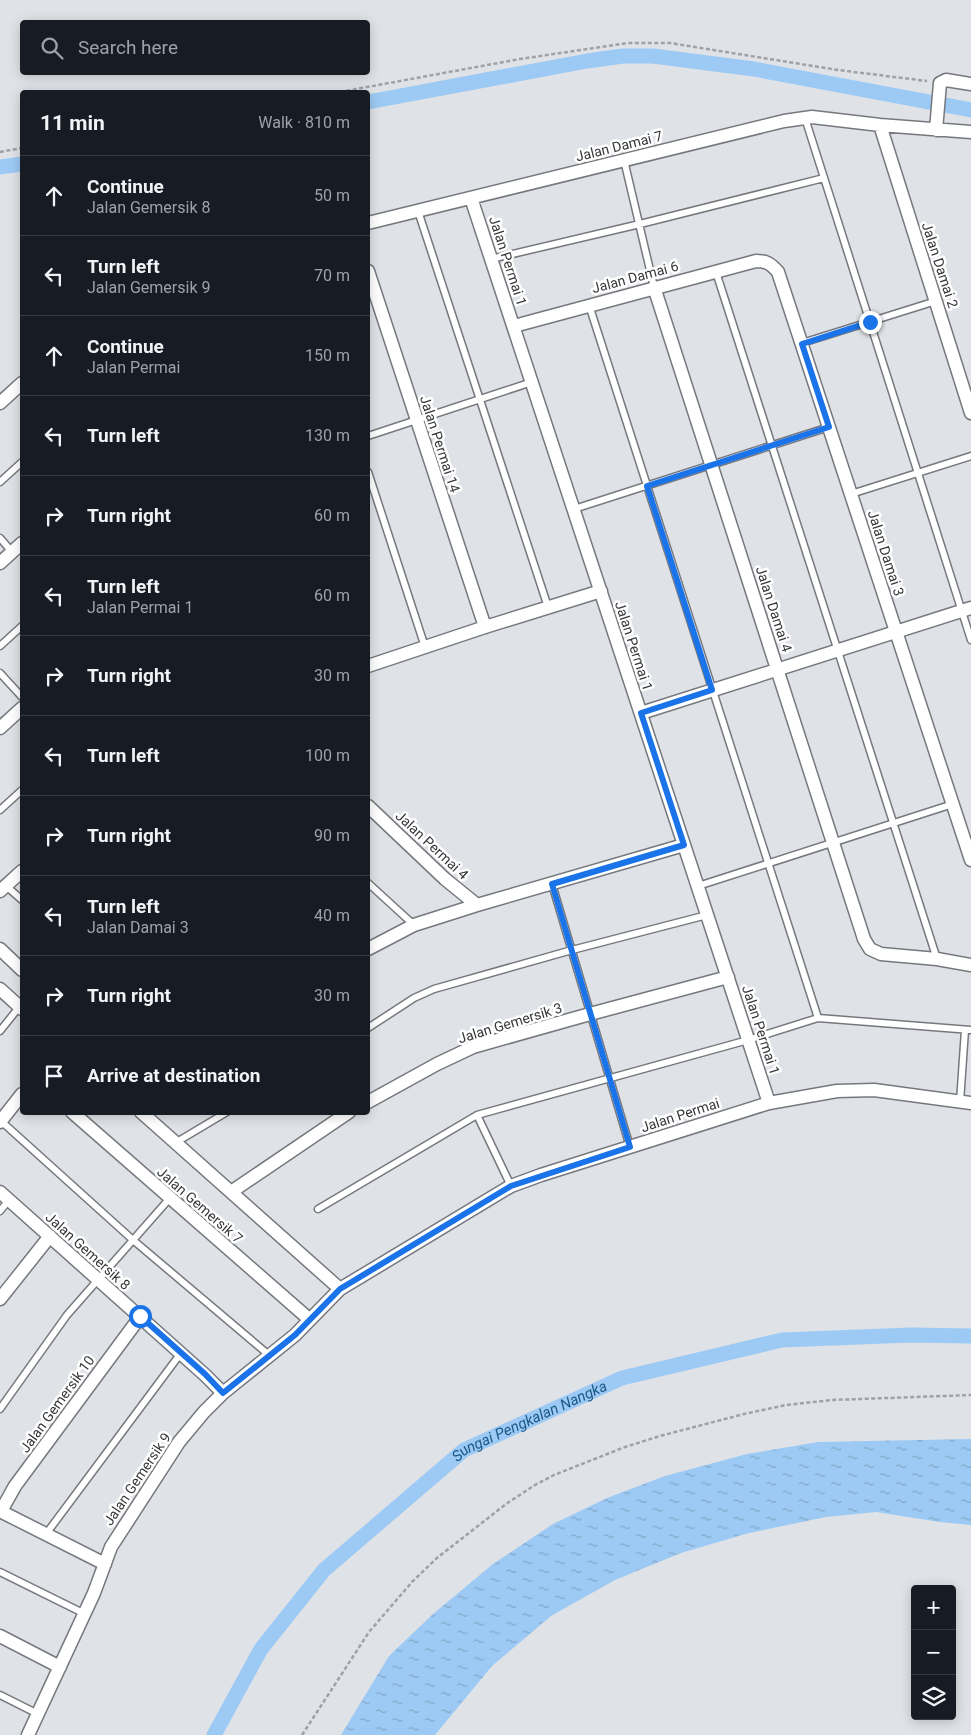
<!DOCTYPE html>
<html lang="en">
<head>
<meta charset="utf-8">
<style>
	:root { --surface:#171b24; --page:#242831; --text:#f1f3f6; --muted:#9ea1a6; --line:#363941 }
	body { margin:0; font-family:Roboto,sans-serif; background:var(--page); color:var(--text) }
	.controls { position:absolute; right:15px; bottom:15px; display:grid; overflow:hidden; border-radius:5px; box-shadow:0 2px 12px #0003 }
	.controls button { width:45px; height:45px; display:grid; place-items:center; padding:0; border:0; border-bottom:1px solid var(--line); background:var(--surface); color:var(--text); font:25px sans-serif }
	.stop { position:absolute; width:15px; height:15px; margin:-11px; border:4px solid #1a73e8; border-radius:50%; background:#fff }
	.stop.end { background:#1a73e8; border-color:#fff; box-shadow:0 1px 5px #0008 }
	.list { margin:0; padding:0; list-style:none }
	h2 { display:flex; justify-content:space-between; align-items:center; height:65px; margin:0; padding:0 20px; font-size:21px }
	h2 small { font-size:16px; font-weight:400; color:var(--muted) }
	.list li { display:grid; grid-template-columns:32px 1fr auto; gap:15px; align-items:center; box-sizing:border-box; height:80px; padding:0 20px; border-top:1px solid var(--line) }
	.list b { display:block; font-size:19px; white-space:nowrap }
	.list p { margin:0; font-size:16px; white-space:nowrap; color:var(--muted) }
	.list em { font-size:16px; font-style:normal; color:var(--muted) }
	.icon { flex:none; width:28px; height:28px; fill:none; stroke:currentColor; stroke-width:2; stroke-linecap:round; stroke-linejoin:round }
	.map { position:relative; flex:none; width:971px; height:1735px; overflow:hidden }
	.search { position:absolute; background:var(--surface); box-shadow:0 2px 12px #0003; left:20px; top:20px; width:350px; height:55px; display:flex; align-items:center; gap:12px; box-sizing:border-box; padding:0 18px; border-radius:5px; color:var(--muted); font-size:19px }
	.panel { position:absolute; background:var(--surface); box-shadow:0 2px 12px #0003; left:20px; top:90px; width:350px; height:1025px; border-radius:5px }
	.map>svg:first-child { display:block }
	.water { fill:url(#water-ripples) }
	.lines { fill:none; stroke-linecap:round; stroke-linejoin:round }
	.canal { stroke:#9dcaf4; stroke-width:15 }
	.lane-casing { stroke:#76787d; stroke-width:9 }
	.street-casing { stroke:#76787d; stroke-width:15 }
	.path { stroke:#9fa1a5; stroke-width:2.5; stroke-dasharray:4 2.5; stroke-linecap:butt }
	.lane { stroke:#fff; stroke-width:6 }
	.street { stroke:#fff; stroke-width:12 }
	.route { stroke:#1a73e8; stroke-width:6 }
	.labels { text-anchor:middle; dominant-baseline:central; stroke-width:5; stroke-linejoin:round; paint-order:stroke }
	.street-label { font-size:14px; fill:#363739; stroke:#fff }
	.water-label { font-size:15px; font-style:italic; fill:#1b5888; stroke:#fff }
</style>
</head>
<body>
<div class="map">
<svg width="971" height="1735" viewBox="0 0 971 1735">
	<defs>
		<pattern id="water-ripples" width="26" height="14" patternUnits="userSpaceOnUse" patternTransform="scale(1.25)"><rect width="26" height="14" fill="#9dcaf4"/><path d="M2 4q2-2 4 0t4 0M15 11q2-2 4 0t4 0" fill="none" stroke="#81a5c7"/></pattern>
	</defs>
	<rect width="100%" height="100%" fill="#dfe2e7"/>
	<!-- water -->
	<path class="water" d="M971,1439V1525L940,1522L876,1512L826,1517L749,1533L681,1553L615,1580L551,1616L492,1666L435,1735H341L389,1656L433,1614L493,1564L553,1524L607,1498L665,1476L747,1454L818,1442Z"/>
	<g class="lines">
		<!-- canal -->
		<g class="canal">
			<path d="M368,102L587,61L623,56H653L754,69L971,110"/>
			<path d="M0,167L22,164"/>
			<path id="s1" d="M214,1735L261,1649L324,1570L464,1450L622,1378L782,1340L911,1335L971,1336"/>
		</g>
		<defs>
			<path id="lane" d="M805,118L971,640
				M624,160L654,287
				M418,211L548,607
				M491,259L640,224L824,178
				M716,272L937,959
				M589,305L818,1018
				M802,343L936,301
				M368,436L532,382
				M368,472L425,647
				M0,482L22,462
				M851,494L971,456
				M574,509L829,427
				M0,538L12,552
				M0,646L22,626
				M0,673L22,697
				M0,810L22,790
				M368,883L414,925
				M552,884L630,1147
				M6,886L22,900
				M698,886L953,804
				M368,1028L414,998L434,989L572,950L707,915
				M0,1031L20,1006
				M960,1102L965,1030
				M477,1115L511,1186
				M1,1121L133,1240L269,1355
				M175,1143L227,1112
				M318,1209L477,1115L748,1040L818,1018L971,1030
				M0,1211L9,1200
				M0,1409L67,1315L170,1198
				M46,1534L181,1353
				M0,1572L85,1614
				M0,1695L38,1714"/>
			<path id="street" d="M880,125L971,413
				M936,130L940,83L946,80L971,84
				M471,198L769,1103
				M368,223L784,121L812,117L880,125L971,132
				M368,271L485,627
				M654,287L864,939L870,949L881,954L937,959L971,965
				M514,326L756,261C767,261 771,264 778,272L971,860
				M0,403L22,383
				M0,563L22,543
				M368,666L485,627L601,591
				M641,713L971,608
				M0,728L22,708
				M368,806L445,879L477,905
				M0,891L22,871
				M0,949L22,970
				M368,949L414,925L477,905L684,845
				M0,989L22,1009
				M368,1102L437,1064L473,1047L590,1014L728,977
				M72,1112L309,1319
				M141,1112L340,1289
				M0,1122L22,1094
				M0,1192L205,1375L223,1393
				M231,1192L349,1112
				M0,1299L50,1236
				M0,1511L105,1564
				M1,1511L15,1486L140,1317
				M0,1636L60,1667
				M28,1735L94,1593L111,1547L179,1442L204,1412L223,1393L295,1335L340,1289L511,1186L541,1175L769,1103L837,1091L874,1090L971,1103"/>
		</defs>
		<!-- lane casing -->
		<use href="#lane" class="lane-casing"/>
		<!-- street casing -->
		<use href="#street" class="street-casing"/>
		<!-- path -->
		<path class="path" d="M340,92L520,59L628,43H670L838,70L927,81
			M0,152L22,148
			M302,1735L369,1632L412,1582L437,1558L506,1504L535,1485L554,1475L625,1447L660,1436L744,1414L786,1405L832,1400L971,1395"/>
		<!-- lane -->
		<use href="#lane" class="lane"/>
		<!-- street -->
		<use href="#street" class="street"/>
	</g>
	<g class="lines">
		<!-- route -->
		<path class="route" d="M140,1316L205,1374L223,1393L295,1335L340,1289L511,1186L630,1147L552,884L684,845L641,713L712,690L647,486L829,427L802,344L870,322"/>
	</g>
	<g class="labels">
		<!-- street labels -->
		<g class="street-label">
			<text transform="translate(619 146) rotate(-14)">Jalan Damai 7</text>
			<text transform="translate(508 261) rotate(72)">Jalan Permai 1</text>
			<text transform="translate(940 265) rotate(72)">Jalan Damai 2</text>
			<text transform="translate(635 277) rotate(-15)">Jalan Damai 6</text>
			<text transform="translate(440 444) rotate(72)">Jalan Permai 14</text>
			<text transform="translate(886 553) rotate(72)">Jalan Damai 3</text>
			<text transform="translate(774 609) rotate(72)">Jalan Damai 4</text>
			<text transform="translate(634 646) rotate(72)">Jalan Permai 1</text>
			<text transform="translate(432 845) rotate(43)">Jalan Permai 4</text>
			<text transform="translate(510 1023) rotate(-17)">Jalan Gemersik 3</text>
			<text transform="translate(761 1030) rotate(72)">Jalan Permai 1</text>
			<text transform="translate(680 1115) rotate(-18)">Jalan Permai</text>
			<text transform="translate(200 1205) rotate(41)">Jalan Gemersik 7</text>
			<text transform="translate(88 1251) rotate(42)">Jalan Gemersik 8</text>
			<text transform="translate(57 1404) rotate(-54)">Jalan Gemersik 10</text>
			<text transform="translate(137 1479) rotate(-56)">Jalan Gemersik 9</text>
		</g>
		<!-- water labels -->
		<g class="water-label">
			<text stroke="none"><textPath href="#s1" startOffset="455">Sungai Pengkalan Nangka</textPath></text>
		</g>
	</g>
</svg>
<div class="controls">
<button>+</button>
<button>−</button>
<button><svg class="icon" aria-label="layers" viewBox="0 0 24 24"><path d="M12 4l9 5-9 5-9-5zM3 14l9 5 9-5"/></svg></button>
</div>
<div class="stop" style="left:140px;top:1316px"></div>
<div class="stop end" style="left:870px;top:322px"></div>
<div class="search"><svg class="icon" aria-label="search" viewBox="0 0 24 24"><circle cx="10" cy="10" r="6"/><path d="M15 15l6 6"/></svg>Search here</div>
<section class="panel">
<h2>11 min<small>Walk · 810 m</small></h2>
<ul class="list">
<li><svg class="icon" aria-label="ahead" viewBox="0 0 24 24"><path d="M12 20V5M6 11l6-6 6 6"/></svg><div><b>Continue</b><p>Jalan Gemersik 8</p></div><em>50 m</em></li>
<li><svg class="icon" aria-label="left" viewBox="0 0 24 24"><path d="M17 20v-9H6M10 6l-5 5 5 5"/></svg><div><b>Turn left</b><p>Jalan Gemersik 9</p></div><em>70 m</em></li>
<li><svg class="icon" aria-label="ahead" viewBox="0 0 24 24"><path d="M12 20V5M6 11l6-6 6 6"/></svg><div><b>Continue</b><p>Jalan Permai</p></div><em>150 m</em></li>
<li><svg class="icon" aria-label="left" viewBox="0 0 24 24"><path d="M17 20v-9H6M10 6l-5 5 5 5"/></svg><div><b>Turn left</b></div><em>130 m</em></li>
<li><svg class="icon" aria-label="right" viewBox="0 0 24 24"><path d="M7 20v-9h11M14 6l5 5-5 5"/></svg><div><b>Turn right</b></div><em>60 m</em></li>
<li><svg class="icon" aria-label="left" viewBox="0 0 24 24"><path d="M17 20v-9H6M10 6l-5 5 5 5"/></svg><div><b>Turn left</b><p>Jalan Permai 1</p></div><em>60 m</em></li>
<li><svg class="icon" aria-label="right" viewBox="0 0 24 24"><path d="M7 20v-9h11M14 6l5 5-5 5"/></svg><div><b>Turn right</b></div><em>30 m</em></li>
<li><svg class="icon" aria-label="left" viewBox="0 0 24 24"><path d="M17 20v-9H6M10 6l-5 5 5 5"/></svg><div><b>Turn left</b></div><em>100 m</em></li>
<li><svg class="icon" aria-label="right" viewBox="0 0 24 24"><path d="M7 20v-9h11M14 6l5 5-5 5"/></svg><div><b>Turn right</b></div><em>90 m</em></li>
<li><svg class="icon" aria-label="left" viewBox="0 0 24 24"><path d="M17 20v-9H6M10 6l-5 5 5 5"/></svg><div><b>Turn left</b><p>Jalan Damai 3</p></div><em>40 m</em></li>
<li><svg class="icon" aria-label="right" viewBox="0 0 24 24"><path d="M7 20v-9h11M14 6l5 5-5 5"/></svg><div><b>Turn right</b></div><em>30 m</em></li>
<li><svg class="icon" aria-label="arrive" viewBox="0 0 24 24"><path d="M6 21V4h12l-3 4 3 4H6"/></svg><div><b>Arrive at destination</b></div></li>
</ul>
</section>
</div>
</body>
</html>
